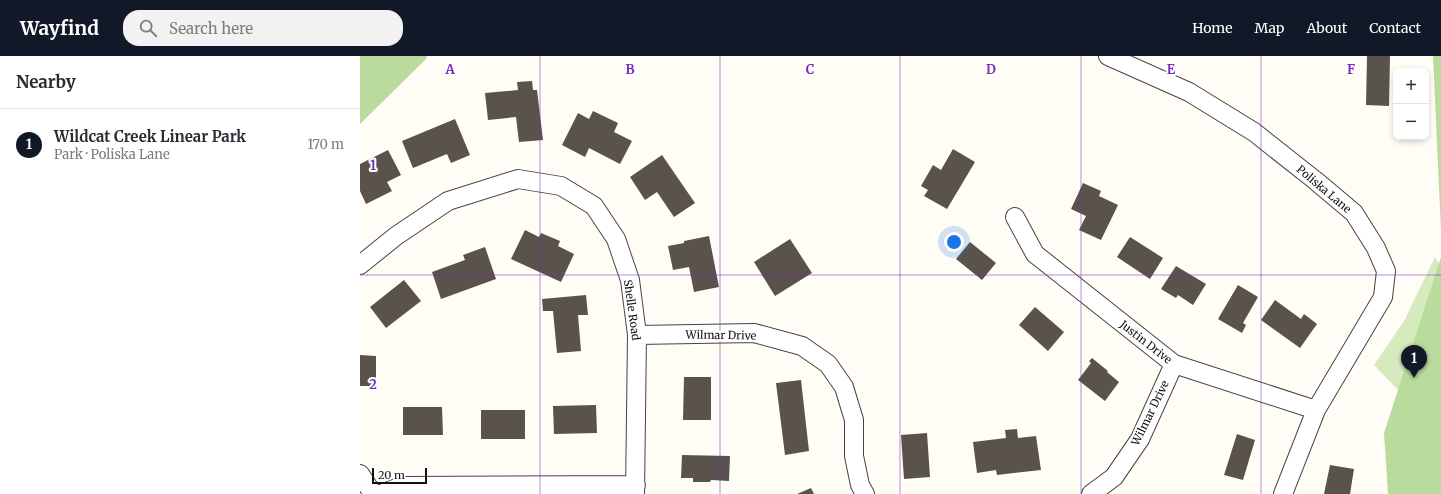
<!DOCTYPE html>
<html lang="en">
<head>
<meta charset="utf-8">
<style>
	:root { --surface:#fff; --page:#f2f2f3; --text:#2b2b33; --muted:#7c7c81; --line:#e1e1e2; --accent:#111827 }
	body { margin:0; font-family:Merriweather,serif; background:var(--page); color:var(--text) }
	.controls { position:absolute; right:12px; top:12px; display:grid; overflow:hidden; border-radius:8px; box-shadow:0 2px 6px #0003 }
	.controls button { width:36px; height:36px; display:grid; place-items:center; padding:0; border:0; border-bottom:1px solid var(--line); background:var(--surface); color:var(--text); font:20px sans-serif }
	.scale { position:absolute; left:12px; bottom:10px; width:55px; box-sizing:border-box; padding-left:4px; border:2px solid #111; border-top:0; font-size:11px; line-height:14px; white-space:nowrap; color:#111; -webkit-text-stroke:3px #fff; paint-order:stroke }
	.you { position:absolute; left:594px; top:186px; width:14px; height:14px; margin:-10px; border:3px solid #fff; border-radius:50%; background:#1a73e8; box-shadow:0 0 0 6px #1a73e833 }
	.badge { display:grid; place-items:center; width:26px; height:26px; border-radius:50%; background:var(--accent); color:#fff; font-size:13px; font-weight:700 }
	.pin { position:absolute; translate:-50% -33px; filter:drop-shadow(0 1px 2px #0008) }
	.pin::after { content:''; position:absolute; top:21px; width:14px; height:12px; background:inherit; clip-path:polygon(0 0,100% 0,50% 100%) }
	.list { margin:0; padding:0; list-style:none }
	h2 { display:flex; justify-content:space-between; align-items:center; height:52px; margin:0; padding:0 16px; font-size:17px }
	h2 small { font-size:13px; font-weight:400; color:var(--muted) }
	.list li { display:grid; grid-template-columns:26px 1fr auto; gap:12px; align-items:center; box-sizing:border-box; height:72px; padding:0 16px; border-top:1px solid var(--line) }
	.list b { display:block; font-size:15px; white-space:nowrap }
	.list p { margin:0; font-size:13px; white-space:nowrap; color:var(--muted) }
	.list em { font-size:13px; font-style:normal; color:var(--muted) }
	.icon { flex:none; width:22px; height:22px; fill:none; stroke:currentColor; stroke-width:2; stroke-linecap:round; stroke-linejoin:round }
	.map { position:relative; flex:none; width:1081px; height:438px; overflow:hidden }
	header { display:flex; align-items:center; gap:24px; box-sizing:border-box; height:56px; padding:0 20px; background:var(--accent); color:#fff }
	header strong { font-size:19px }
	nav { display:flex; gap:22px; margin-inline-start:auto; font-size:14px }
	.search { width:280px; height:36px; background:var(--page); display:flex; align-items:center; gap:10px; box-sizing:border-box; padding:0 14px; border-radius:16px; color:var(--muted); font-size:15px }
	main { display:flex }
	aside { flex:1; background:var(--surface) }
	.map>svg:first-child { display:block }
	.green { fill:#d5ebbd }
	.forest { fill:#b9dc9c }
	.building { fill:#5a524d }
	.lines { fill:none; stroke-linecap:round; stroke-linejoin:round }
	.minor-casing { stroke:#444; stroke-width:20 }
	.minor { stroke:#fff; stroke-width:18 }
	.grid { fill:none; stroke:#7b2cbf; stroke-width:1; stroke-opacity:0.55 }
	.labels { text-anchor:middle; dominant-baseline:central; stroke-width:4; stroke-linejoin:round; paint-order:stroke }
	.street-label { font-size:11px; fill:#111; stroke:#fff }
	.grid-label { font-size:13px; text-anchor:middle; font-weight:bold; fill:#7b2cbf; stroke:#fff; stroke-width:4; stroke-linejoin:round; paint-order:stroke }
</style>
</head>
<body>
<header>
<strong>Wayfind</strong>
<div class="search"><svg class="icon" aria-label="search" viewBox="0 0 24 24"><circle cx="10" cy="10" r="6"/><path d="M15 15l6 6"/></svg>Search here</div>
<nav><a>Home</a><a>Map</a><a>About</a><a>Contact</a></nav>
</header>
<main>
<aside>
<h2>Nearby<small></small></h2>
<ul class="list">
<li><span class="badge">1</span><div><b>Wildcat Creek Linear Park</b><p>Park · Poliska Lane</p></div><em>170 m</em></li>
</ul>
</aside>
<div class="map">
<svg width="1081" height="438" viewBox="0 0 1081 438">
	<rect width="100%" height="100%" fill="#fffdf5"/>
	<!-- green -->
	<path class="green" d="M1075,201L1081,211V438L1040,336L1014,309L1044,265Z"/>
	<!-- forest -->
	<path class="forest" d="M0,0H67L66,3L0,68Z
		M1073,0H1081V175Z
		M1081,201V438H1028L1024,377Z"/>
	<!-- building -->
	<path class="building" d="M1007,0H1030L1029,50L1006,49Z
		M172,25L173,34H177L183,84L159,86L156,61L128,64L125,37L158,34L157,26Z
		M233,55L258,67L254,76L272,85L260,108L229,92L225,101L202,89L218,57L229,63Z
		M95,63L110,99L91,107L87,98L53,112L42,85Z
		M593,93L615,106L587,153L564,140L568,134L561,130L573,109L581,114Z
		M28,94L41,119L27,126L32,135L6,148L0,135V108Z
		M302,99L335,147L314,161L297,136L285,144L270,121Z
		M723,127L741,135L739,140L758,149L741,184L719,174L726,160L711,153Z
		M165,174L179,181L181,177L200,185L198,190L214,198L201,226L151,203Z
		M349,180L359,231L334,236L329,211L313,214L308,190L324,187V185Z
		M770,181L803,202L790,223L757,201Z
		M430,183L452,217L415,240L394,206Z
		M610,186L636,207L622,224L596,203Z
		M125,191L136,223L81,243L72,216L105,204L103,199Z
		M816,210L846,228L833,249L818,239L816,242L801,233Z
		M44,224L61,245L26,272L10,251Z
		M878,229L898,241L883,267L886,269L882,277L858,263Z
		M226,239L228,259H218L221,295L197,297L193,255H183L182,243Z
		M915,244L941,263L944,258L957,268L940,292L901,264Z
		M675,251L704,276L688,295L659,269Z
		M0,299L16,300V330H0Z
		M732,302L748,315L747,316L759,326L745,345L718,324L731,307L729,305Z
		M324,321H351V364H323Z
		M441,324L449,395L425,399L416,327Z
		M236,349L237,377L194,378L193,350Z
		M43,351H82L83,379H43Z
		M121,354H165V383H121Z
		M657,373L658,382L676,380L681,414L637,419L636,414L617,417L613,386L646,382L645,374Z
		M567,377L570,421L544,423L541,379Z
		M877,378L895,384L883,424L864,419Z
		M322,399L370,400L369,425L351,424L350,426H333V422H321Z
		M970,409L994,413L990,438H964Z
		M451,432L454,438H437Z"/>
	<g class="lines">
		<defs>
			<path id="minor" d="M748,0L829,36L894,76L956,125L994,157L1016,192L1026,215L1023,241L956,354L923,438
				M655,161L675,198L814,308L956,354
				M0,209L36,180L88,145L158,123L201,130L234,150L256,183L270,224L277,279L275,438
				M277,279L394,277L442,290L468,308L484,331L494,364V400L500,429L505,438
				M0,418L13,438
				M21,438L42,430L276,429
				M731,438L754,421L780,383L814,308"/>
		</defs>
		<!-- minor casing -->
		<use href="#minor" class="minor-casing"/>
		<!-- minor -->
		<use href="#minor" class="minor"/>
	</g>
	<!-- grid -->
	<path class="grid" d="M180,0V438M360,0V438M540,0V438M721,0V438M901,0V438M0,219H1081"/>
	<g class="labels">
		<!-- street labels -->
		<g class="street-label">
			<text transform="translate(964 133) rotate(40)">Poliska Lane</text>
			<text transform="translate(272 254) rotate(82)">Shelle Road</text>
			<text transform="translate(361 279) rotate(1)">Wilmar Drive</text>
			<text transform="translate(786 286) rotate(38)">Justin Drive</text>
			<text transform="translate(790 357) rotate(-64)">Wilmar Drive</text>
		</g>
	</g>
	<g class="grid-label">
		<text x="90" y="18">A</text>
		<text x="270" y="18">B</text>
		<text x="450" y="18">C</text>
		<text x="631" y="18">D</text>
		<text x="811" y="18">E</text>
		<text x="991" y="18">F</text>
		<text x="13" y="114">1</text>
		<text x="13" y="333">2</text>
	</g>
</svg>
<div class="controls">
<button>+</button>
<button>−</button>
</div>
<div class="scale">20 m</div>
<div class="you"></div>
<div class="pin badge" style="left:1054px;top:322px">1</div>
</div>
</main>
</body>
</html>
